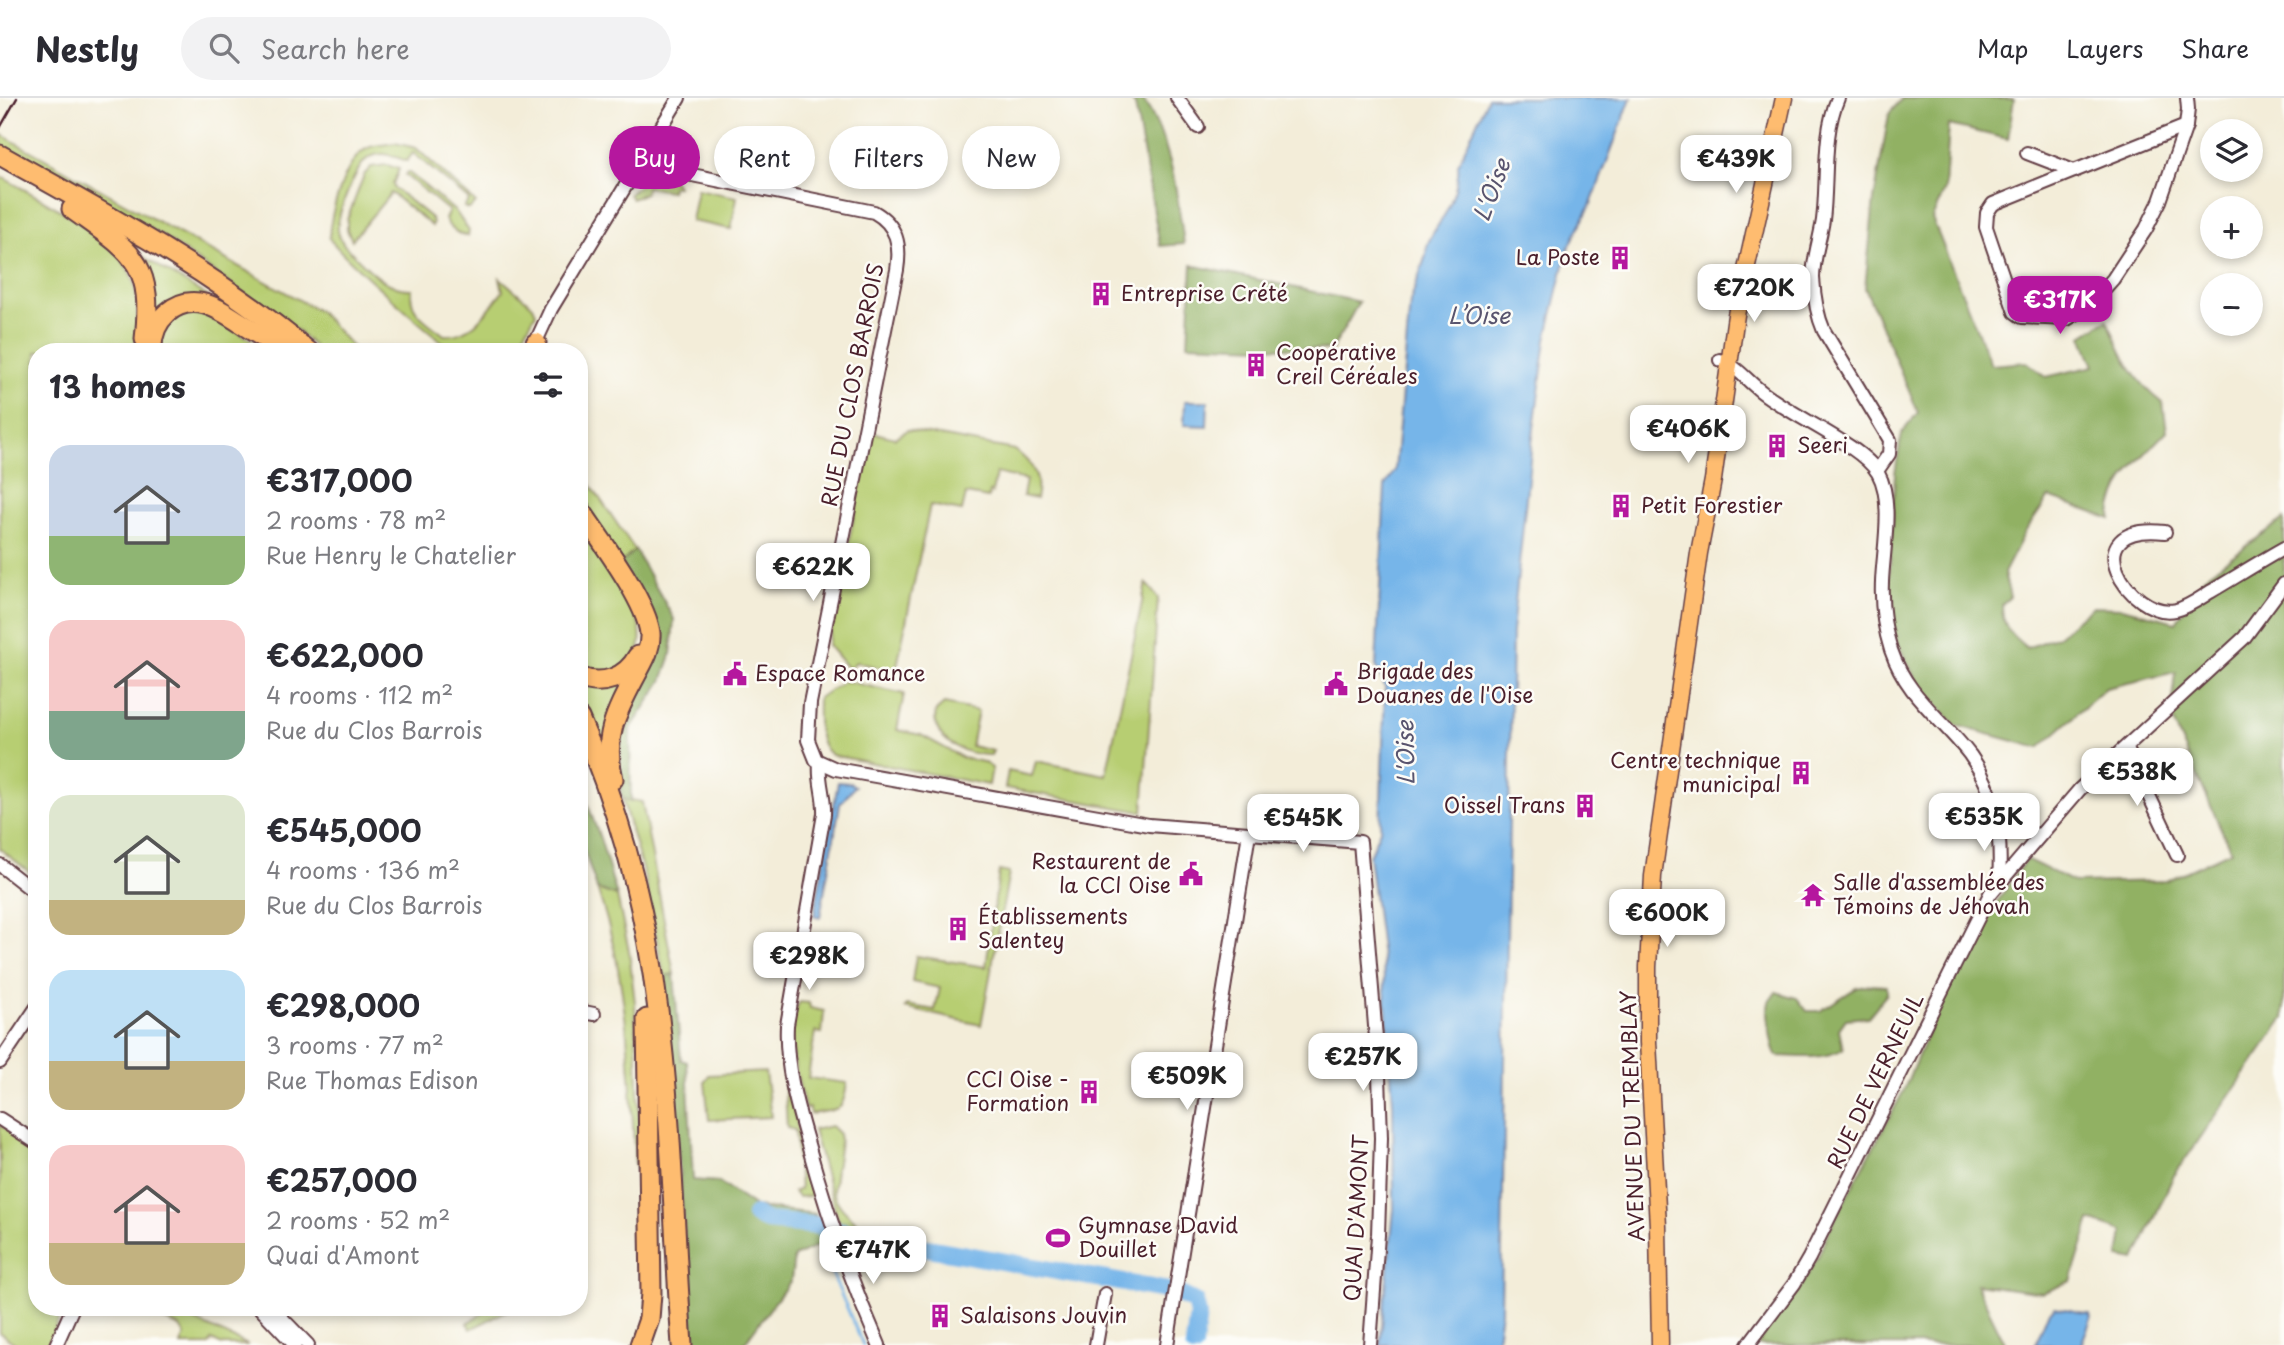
<!DOCTYPE html>
<meta charset="utf-8">
<style>
:root{--surface:#fff;--page:#f2f2f3;--text:#2b2b33;--muted:#7c7c81;--line:#e1e1e2;--accent:#b5179e}
body{margin:0;font-family:"Playpen Sans",sans-serif;background:var(--page);color:var(--text);height:100vh;display:flex;flex-direction:column;font-size:26px;white-space:nowrap}
*{box-sizing:border-box;margin:0}
p{font-size:23px;color:var(--muted)}
.icon{flex:none;width:38px;height:38px;fill:none;stroke:currentColor;stroke-width:2;stroke-linecap:round;stroke-linejoin:round}
.map{position:relative;flex:1;overflow:hidden}
.panel{position:absolute;left:28px;top:245px;width:560px;height:973px;display:flex;flex-direction:column;background:var(--surface);border-radius:28px;box-shadow:0 4px 10px #0003}
.panel>*{flex:none}
.banner{position:absolute;left:609px;top:28px;width:665px;height:63px;display:flex;gap:14px}
.tools{position:absolute;left:2200px;top:21px;display:grid;gap:14px}
.tools a{display:grid;place-items:center;width:63px;height:63px;border-radius:50%;background:var(--surface);box-shadow:0 4px 10px #0003;font-size:35px}
.price{position:absolute;translate:-50% -60px;padding:0 16px;border-radius:14px;background:#fff;color:#222;font-size:23px;line-height:46px;filter:drop-shadow(0 2px 4px #0008)}
.price::after{content:'';position:absolute;left:50%;top:42px;width:21px;height:16px;margin-left:-10px;background:inherit;clip-path:polygon(0 0,100% 0,50% 100%)}
.price.selected{background:var(--accent);color:#fff}
ul{padding:0;list-style:none}
li{display:flex;align-items:center;gap:21px;height:175px;padding:0 21px}
li span{display:grid;place-items:center;flex:none;width:196px;height:140px;border-radius:21px;color:#555}
li>.icon{margin-inline-start:auto}
span .icon{width:84px;height:84px;fill:#fffc;stroke-width:1}
li b{font-size:30px}
h2{display:flex;justify-content:space-between;align-items:center;height:84px;padding:0 21px;font-size:30px}
.pill{padding:0 24px;border-radius:32px;background:var(--surface);box-shadow:0 4px 10px #0003;font-size:24px;line-height:63px}
.pill.selected{background:var(--accent);color:#fff}
header{display:flex;align-items:center;gap:42px;box-sizing:border-box;height:98px;padding:0 35px;background:var(--surface);border-bottom:2px solid var(--line)}
header strong{font-size:33px}
nav{display:flex;gap:38px;margin-inline-start:auto;font-size:24px}
.search{width:490px;height:63px;background:var(--page);display:flex;align-items:center;gap:18px;box-sizing:border-box;padding:0 24px;border-radius:38px;color:var(--muted);font-size:26px}
.map>svg:first-child{display:block}
.green{fill:#b7ce72;stroke:#80764e;stroke-width:2}
.forest{fill:#91b164;stroke:#6e6848;stroke-width:2}
.water{fill:#76b5e9;stroke:#606a8a;stroke-width:2}
.lines{fill:none;stroke-linecap:round;stroke-linejoin:round}
.stream{stroke:#76b5e9;stroke-width:2.5}
.river{stroke:#76b5e9;stroke-width:18}
.minor-casing{stroke:#633e45;stroke-width:16}
.major-casing{stroke:#633e45;stroke-width:19}
.highway-casing{stroke:#633e45;stroke-width:23}
.minor{stroke:#fff;stroke-width:12}
.major{stroke:#febc70;stroke-width:16}
.highway{stroke:#febc70;stroke-width:19}
.rail{stroke:#4a1f2b;stroke-width:2.5}
.labels{text-anchor:middle;stroke-width:5;stroke-linejoin:round;paint-order:stroke}
.poi-label{font-size:21px;fill:#4a1f2b;stroke:#fdfcf7;text-anchor:start}
.street-label{font-size:21px;fill:#4a1f2b;stroke:#fdfcf7}
.water-label{font-size:23px;font-style:italic;fill:#59546e;stroke:#fdfcf7}
</style>
<header>
<strong>Nestly</strong>
<div class="search"><svg class="icon" aria-label="search" viewBox="0 0 24 24"><circle cx="10" cy="10" r="6"/><path d="M15 15l6 6"/></svg>Search here</div>
<nav><a>Map</a><a>Layers</a><a>Share</a></nav>
</header>
<div class="map">
<svg width="2284" height="1247" viewBox="0 0 2284 1247">
<rect width="100%" height="100%" fill="#fdfcf7"/>
<filter id="ink" filterUnits="userSpaceOnUse"><feTurbulence type="fractalNoise" baseFrequency=".0143" numOctaves="2"/><feDisplacementMap in="SourceGraphic" scale="14" xChannelSelector="R" yChannelSelector="G"/><feConvolveMatrix kernelMatrix="1 2 1 2 8 2 1 2 1" color-interpolation-filters="sRGB"/></filter>
<filter id="wash" filterUnits="userSpaceOnUse"><feTurbulence type="fractalNoise" baseFrequency=".00686" numOctaves="4" result="noise"/><feDisplacementMap in="SourceGraphic" scale="28" xChannelSelector="R" yChannelSelector="G"/><feGaussianBlur stdDeviation="1.57" result="paint"/><feColorMatrix in="noise" values="0 0 0 0 0 0 0 0 0 0 0 0 0 0 0 0 0 1.4 0 .05"/><feComposite in="paint" operator="in"/></filter>
<g filter="url(#wash)">
<rect width="100%" height="100%" fill="#f3edd9"/>
<g class="green">
<path d="M2 37 319 213 357 254H320L299 234 161 137 0 51Z"/>
<path d="M395 45 416 50 476 105 469 111 464 109 469 102 413 55 407 63C394 59 385 52 370 59 356 66 336 118 338 133 339 139 342 144 345 148 363 165 385 193 412 191 407 214 428 224 444 237 472 239 488 212 503 193L500 180 533 208 536 215 523 238 508 254C493 254 474 257 459 254 445 251 340 156 329 140 330 117 345 60 368 50 375 46 387 47 395 45Z"/>
<path d="M387 67 399 71 393 86 394 90 431 120 433 124 432 128 391 95 352 142 347 132V122L364 77 371 69Z"/>
<path d="M408 74 456 114 469 133 468 138C459 138 447 128 445 121L449 113 405 77Z"/>
<path d="M0 78C41 102 124 139 135 189 139 210 136 232 134 254H37V780L0 751Z"/>
<path d="M656 80 673 82 677 88H672L671 93 646 89 645 95 632 101 629 96 646 82Z"/>
<path d="M697 91 737 99 731 131 691 123Z"/>
<path d="M137 155 207 198 156 221Z"/>
<path d="M195 208 271 254H155L161 227Z"/>
<path d="M907 332 1015 352C1033 366 1041 378 1036 401L1023 398 1026 382 996 375 992 395 990 394 988 400 966 396 962 413 930 407 896 573 856 564 848 571 828 547 871 334 895 340Z"/>
<path d="M579 370 635 452 621 465 579 401Z"/>
<path d="M579 428C598 455 653 519 638 553 635 560 626 567 621 574L579 575Z"/>
<path d="M1146 485 1158 500 1143 714 1005 690 1008 673 1032 678 1036 663 1106 677Z"/>
<path d="M628 577 600 657 579 607V584Z"/>
<path d="M845 583 904 596 897 632 921 637 963 660 983 664 992 670 989 687 831 657C815 643 818 620 818 600Z"/>
<path d="M944 606 978 613 971 648 993 653 991 657C966 658 930 642 936 613Z"/>
<path d="M622 700 642 704 674 876 664 878 645 781Z"/>
<path d="M999 773 1009 775 981 927 905 910 907 907 935 912 940 890 912 884 916 858 986 869Z"/>
<path d="M597 791 617 798 629 853 635 905 641 1070 635 1068C630 976 629 879 597 791Z"/>
<path d="M800 904 809 905 810 910 824 913 822 935 815 934 808 980 847 985C843 1016 839 1010 811 1016L809 1010 805 1011C799 983 780 928 800 904Z"/>
<path d="M765 974 771 1019 709 1022 705 984 709 977Z"/>
<path d="M784 976 815 1095 810 1098 798 1099 794 1094 800 1091 795 1032 787 1030Z"/>
<path d="M0 1027 37 1051V1209H64L48 1247H17L0 1235Z"/>
<path d="M831 1028 839 1036 840 1043 833 1093C838 1111 850 1117 862 1130L839 1126 813 1032Z"/>
<path d="M135 1209H165L248 1247H222L212 1242 209 1247H181L185 1237 180 1229Z"/>
<path d="M492 1209H514L471 1231 467 1225Z"/>
</g>
<g class="forest">
<path d="M1129 0H1142C1172 44 1177 94 1184 146L1160 148 1135 7Z"/>
<path d="M1902 0 2014 1 2008 41 1949 27 1945 91 1932 120 1991 267 2027 264 2046 279 2094 268 2082 238 2107 222C2123 257 2131 280 2163 305L2167 333C2144 357 2111 385 2111 421L2049 399 2025 434 2004 475 2010 499 2002 506C2002 528 2009 536 2027 550L2058 538 2092 509 2122 510 2176 524 2205 478 2284 421V920L2173 1079 2135 1162 2119 1159 2123 1133 2090 1122 2071 1183 2043 1195 1976 1186 2006 1247H1756L1802 1186 1818 1159 1829 1132 1903 994 1958 862 2026 761 2075 785 2166 783 2231 753 2171 619 2176 574 2106 590 2039 650 1955 627 1917 584 1896 542 1890 518 1888 500 1895 375 1902 335 1918 314 1865 190 1874 101 1889 16Z"/>
<path d="M1192 167 1359 204 1332 252 1188 246Z"/>
<path d="M635 452 674 521 671 557 662 583 630 632 631 704 622 700C609 644 631 605 652 555L621 465Z"/>
<path d="M579 683 600 740 617 798 597 791 579 737Z"/>
<path d="M674 876 681 962 687 964 693 1082 719 1084 755 1109 815 1116 826 1144 794 1159 791 1182 743 1247H693L664 878Z"/>
<path d="M1870 887 1887 888V896L1868 919 1846 921 1839 931 1843 951C1825 962 1797 959 1777 958 1771 950 1766 914 1769 904 1770 902 1775 896 1776 894L1797 900 1807 913H1820L1856 890Z"/>
</g>
<g class="water">
<path d="M1488 0H1631L1591 106 1568 151 1546 242 1531 352 1512 534 1501 1214 1496 1247H1380L1394 1111 1393 1005 1383 867 1369 758 1380 732 1385 589 1376 568 1385 388 1395 372 1410 204 1426 157C1426 141 1438 129 1445 116 1452 103 1460 81 1458 66Z"/>
<path d="M1185 303H1208L1207 328 1184 327Z"/>
<path d="M838 684 850 685 855 688 840 706 820 819 814 818Z"/>
<path d="M2055 1209 2090 1216 2091 1221 2081 1247H2035L2048 1215Z"/>
</g>
<g class="lines">
<path class="stream" d="M815 1127 827 1164 863 1247"/>
<path class="river" d="M755 1117 767 1123 822 1128 866 1139 1175 1194 1195 1204 1198 1216 1194 1247"/>
</g>
</g>
<g filter="url(#ink)">
<g class="lines">
<g class="minor-casing">
<g id="minor">
<path d="M1177 0 1198 29"/>
<path d="M1838 0C1822 37 1828 83 1823 122 1820 142 1813 161 1813 180 1814 198 1817 217 1824 233L1890 342 1889 356 1877 373"/>
<path d="M647 53 692 77 874 114C897 127 901 147 897 172L810 605 808 642 816 662 836 671 1149 727 1360 744 1379 977 1381 1040 1378 1137 1370 1247"/>
<path d="M2027 55 2074 73 1993 106 1987 115 1986 129 2015 214 2022 219 2067 221 2089 208 2113 181 2146 131 2160 103 2186 28 2188 11 2187 0"/>
<path d="M2074 73 2186 28"/>
<path d="M533 250 551 211 679 0"/>
<path d="M1720 262C1736 268 1744 279 1757 290 1786 316 1861 346 1878 375 1894 403 1883 453 1882 484 1881 507 1884 530 1891 552 1907 599 1942 620 1970 657 1997 695 2002 738 1999 783"/>
<path d="M2165 434C2070 424 2129 522 2176 512 2188 509 2199 501 2210 494 2234 480 2259 464 2284 450"/>
<path d="M2126 649 2177 757"/>
<path d="M820 666C818 683 825 698 824 716L787 927C785 966 796 1005 807 1043 826 1113 850 1181 879 1247"/>
<path d="M1999 726 2038 737"/>
<path d="M0 767 37 796"/>
<path d="M579 913 594 916"/>
<path d="M0 964 37 909"/>
<path d="M0 1021 37 1045"/>
<path d="M259 1209 295 1247"/>
<path d="M271 1209 308 1247"/>
<path d="M56 1247 73 1209"/>
<path d="M1096 1247 1105 1196"/>
<path d="M1167 1247 1249 735"/>
<path d="M1748 1247 1794 1186 1809 1160 1990 796 2080 691 2244 540 2284 486"/>
</g>
</g>
<g class="major-casing">
<path id="major" d="M1660 1247 1658 1128 1648 944V869L1653 778 1699 455 1713 382 1736 217 1784 0"/>
</g>
<g class="highway-casing">
<g id="highway">
<path d="M0 57C107 117 215 174 309 254"/>
<path d="M72 111C131 154 154 162 145 241"/>
<path d="M152 254C151 239 156 225 167 215 195 190 225 215 250 231 262 239 275 246 287 254"/>
<path d="M533 254 536 245"/>
<path d="M579 410C599 440 646 502 650 535 651 551 644 562 637 575 617 613 602 638 613 681"/>
<path d="M579 579C602 589 626 580 638 558"/>
<path d="M579 620C620 713 646 812 658 912 672 1023 674 1136 682 1247"/>
<path d="M640 1247 649 1221 651 1195 647 921"/>
</g>
</g>
<use href="#minor" class="minor"/>
<use href="#major" class="major"/>
<use href="#highway" class="highway"/>
<path class="rail" d="M0 30 17 0"/>
</g>
</g>
<defs>
<g id="building-bare" transform="scale(1.89)"><path d="M-4-6H4V6H1V3H-1V6H-4ZM-2.5-4.3h1.7v1.8h-1.7ZM.8-4.3h1.7v1.8H.8ZM-2.5-1h1.7V.8h-1.7ZM.8-1h1.7V.8H.8Z" fill="#b5179e" stroke="#fdfcf7" stroke-width="2.5" paint-order="stroke"/></g>
<g id="civic-bare" transform="scale(1.89)"><path d="M-.6-6.5H3V-4.5H.6V-3L4-1V1h2V6H-6V1h2V-1L-.6-3ZM-1.2 2.5V6h2.4V2.5Z" fill="#b5179e" stroke="#fdfcf7" stroke-width="2.5" paint-order="stroke"/></g>
<g id="temple-bare" transform="scale(1.89)"><path d="M0-6L5-2H3V0L6.5 2.5H4V6H1.5V3h-3V6H-4V2.5H-6.5L-3 0V-2H-5Z" fill="#b5179e" stroke="#fdfcf7" stroke-width="2.5" paint-order="stroke"/></g>
<g id="stadium-bare" transform="scale(1.89)"><path d="M0-5a6.5 5 0 1 0 0 10a6.5 5 0 1 0 0-10ZM-3.5-1.8h7v3.6h-7Z" fill="#b5179e" stroke="#fdfcf7" stroke-width="2.5" paint-order="stroke"/></g>
</defs>
<g fill-rule="evenodd">
<use href="#building-bare" x="1620" y="160"/>
<use href="#building-bare" x="1101" y="196"/>
<use href="#building-bare" x="1256" y="267"/>
<use href="#building-bare" x="1777" y="348"/>
<use href="#building-bare" x="1621" y="408"/>
<use href="#civic-bare" x="735" y="576"/>
<use href="#civic-bare" x="1336" y="586"/>
<use href="#building-bare" x="1801" y="675"/>
<use href="#building-bare" x="1585" y="708"/>
<use href="#civic-bare" x="1191" y="776"/>
<use href="#temple-bare" x="1813" y="797"/>
<use href="#building-bare" x="958" y="831"/>
<use href="#building-bare" x="1089" y="994"/>
<use href="#stadium-bare" x="1058" y="1140"/>
<use href="#building-bare" x="940" y="1218"/>
</g>
<g class="labels">
<g class="poi-label">
<text x="1600" y="167" text-anchor="end">La Poste</text>
<text x="1121" y="203">Entreprise Crété</text>
<text x="1276" y="262">Coopérative<tspan x="1276" dy="24">Creil Céréales</tspan></text>
<text x="1797" y="355">Seeri</text>
<text x="1641" y="415">Petit Forestier</text>
<text x="1356" y="581">Brigade des<tspan x="1356" dy="24">Douanes de l'Oise</tspan></text>
<text x="755" y="583">Espace Romance</text>
<text x="1781" y="670" text-anchor="end">Centre technique<tspan x="1781" dy="24">municipal</tspan></text>
<text x="1565" y="715" text-anchor="end">Oissel Trans</text>
<text x="1171" y="771" text-anchor="end">Restaurent de<tspan x="1171" dy="24">la CCI Oise</tspan></text>
<text x="1833" y="792">Salle d'assemblée des<tspan x="1833" dy="24">Témoins de Jéhovah</tspan></text>
<text x="978" y="826">Établissements<tspan x="978" dy="24">Salentey</tspan></text>
<text x="1069" y="989" text-anchor="end">CCI Oise -<tspan x="1069" dy="24">Formation</tspan></text>
<text x="1078" y="1135">Gymnase David<tspan x="1078" dy="24">Douillet</tspan></text>
<text x="960" y="1225">Salaisons Jouvin</text>
</g>
<g class="street-label">
<text transform="translate(853 287) rotate(-79)" y="7">RUE DU CLOS BARROIS</text>
<text transform="translate(1876 983) rotate(-64)" y="7">RUE DE VERNEUIL</text>
<text transform="translate(1633 1018) rotate(-92)" y="7">AVENUE DU TREMBLAY</text>
<text transform="translate(1357 1120) rotate(-87)" y="7">QUAI D'AMONT</text>
</g>
<g class="water-label">
<text transform="translate(1492 92) rotate(-69)" y="8">L'Oise</text>
<text x="1479" y="226">L’Oise</text>
<text transform="translate(1406 655) rotate(-91)" y="8">L'Oise</text>
</g>
</g>
</svg>
<div class="tools">
<a><svg class="icon" aria-label="layers" viewBox="0 0 24 24"><path d="M12 4l9 5-9 5-9-5zM3 14l9 5 9-5"/></svg></a>
<a>+</a>
<a>−</a>
</div>
<b class="price" style="left:1736px;top:97px">€439K</b>
<b class="price" style="left:1754px;top:226px">€720K</b>
<b class="price selected" style="left:2060px;top:238px">€317K</b>
<b class="price" style="left:1688px;top:367px">€406K</b>
<b class="price" style="left:813px;top:505px">€622K</b>
<b class="price" style="left:2137px;top:710px">€538K</b>
<b class="price" style="left:1984px;top:755px">€535K</b>
<b class="price" style="left:1303px;top:756px">€545K</b>
<b class="price" style="left:1667px;top:851px">€600K</b>
<b class="price" style="left:809px;top:894px">€298K</b>
<b class="price" style="left:1363px;top:995px">€257K</b>
<b class="price" style="left:1187px;top:1014px">€509K</b>
<b class="price" style="left:873px;top:1188px">€747K</b>
<div class="banner">
<a class="pill selected">Buy</a>
<a class="pill">Rent</a>
<a class="pill">Filters</a>
<a class="pill">New</a>
</div>
<section class="panel">
<h2>13 homes<svg class="icon" aria-label="filters" viewBox="0 0 24 24"><path d="M4 7h16M4 17h16"/><circle cx="9" cy="7" r="2"/><circle cx="15" cy="17" r="2"/></svg></h2>
<ul>
<li><span style="background:linear-gradient(#c9d6e8 65%,#8fb573 0)"><svg class="icon" aria-label="home" viewBox="0 0 24 24"><path d="M3 11l9-7 9 7M6 9v11h12V9"/></svg></span><div><b>€317,000</b><p>2 rooms · 78 m²</p><p>Rue Henry le Chatelier</p></div></li>
<li><span style="background:linear-gradient(#f6c9c9 65%,#7fa58c 0)"><svg class="icon" aria-label="home" viewBox="0 0 24 24"><path d="M3 11l9-7 9 7M6 9v11h12V9"/></svg></span><div><b>€622,000</b><p>4 rooms · 112 m²</p><p>Rue du Clos Barrois</p></div></li>
<li><span style="background:linear-gradient(#dfe7d0 75%,#c2b280 0)"><svg class="icon" aria-label="home" viewBox="0 0 24 24"><path d="M3 11l9-7 9 7M6 9v11h12V9"/></svg></span><div><b>€545,000</b><p>4 rooms · 136 m²</p><p>Rue du Clos Barrois</p></div></li>
<li><span style="background:linear-gradient(#bfe0f5 65%,#c2b280 0)"><svg class="icon" aria-label="home" viewBox="0 0 24 24"><path d="M3 11l9-7 9 7M6 9v11h12V9"/></svg></span><div><b>€298,000</b><p>3 rooms · 77 m²</p><p>Rue Thomas Edison</p></div></li>
<li><span style="background:linear-gradient(#f6c9c9 70%,#c2b280 0)"><svg class="icon" aria-label="home" viewBox="0 0 24 24"><path d="M3 11l9-7 9 7M6 9v11h12V9"/></svg></span><div><b>€257,000</b><p>2 rooms · 52 m²</p><p>Quai d'Amont</p></div></li>
</ul>
</section>
</div>
